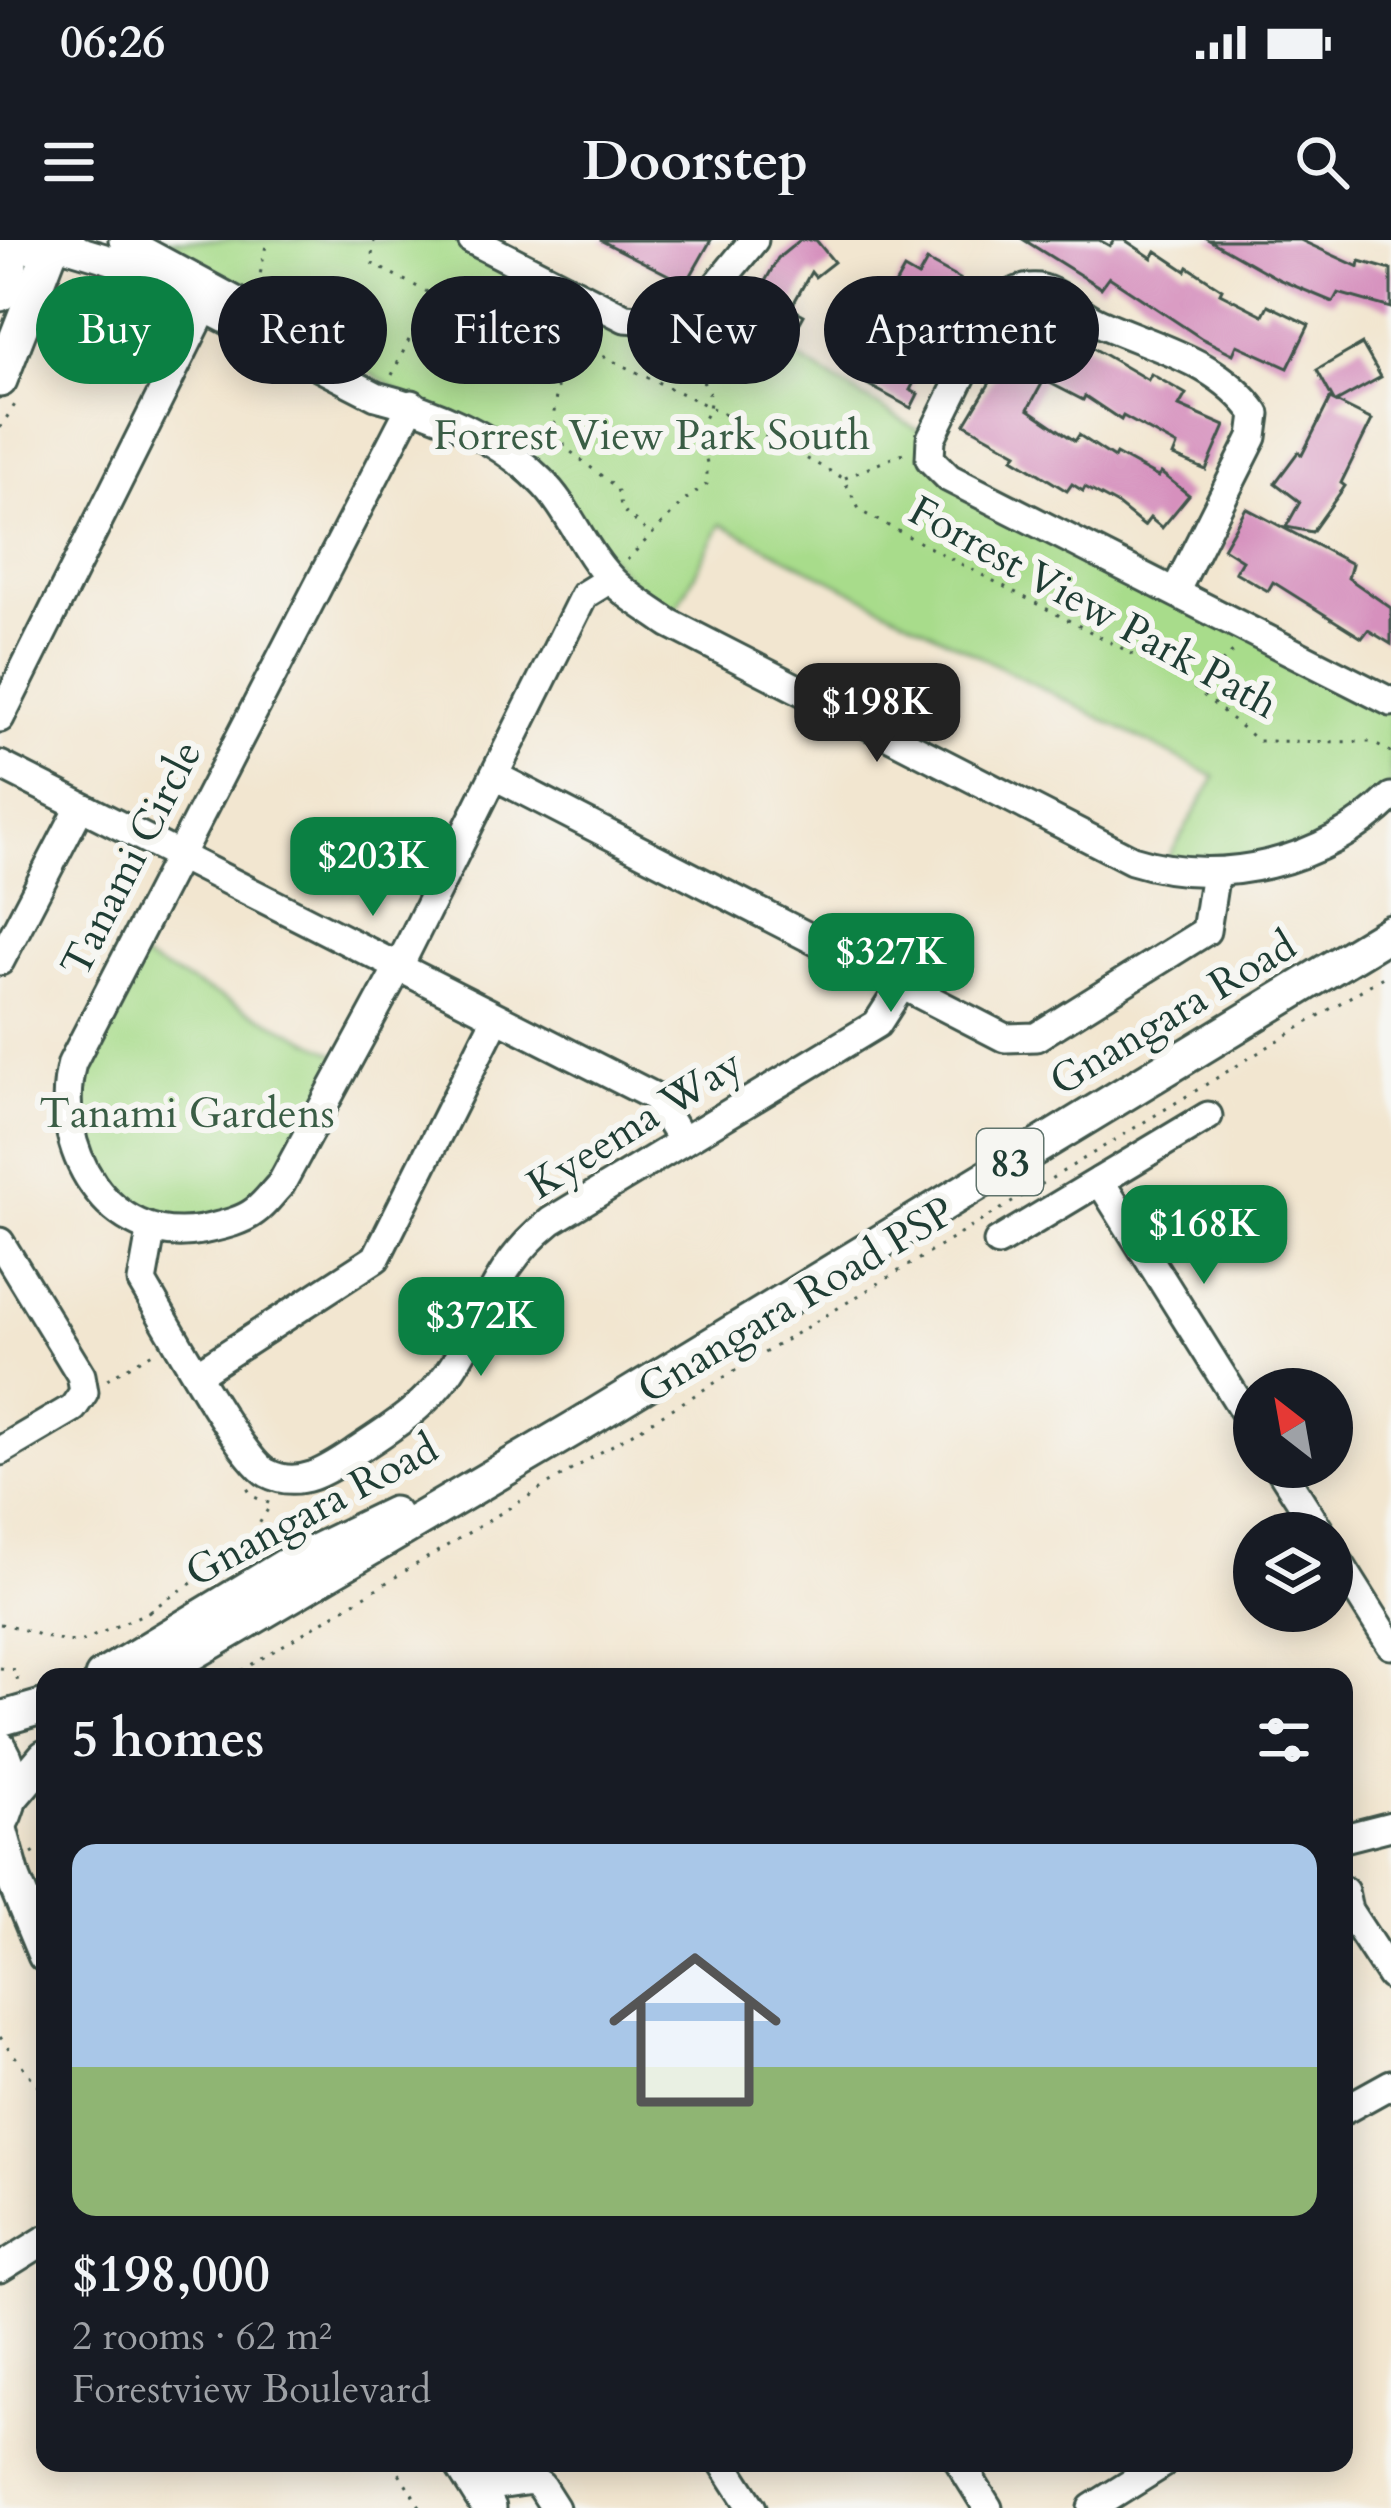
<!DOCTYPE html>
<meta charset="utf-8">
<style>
:root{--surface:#171b24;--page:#242831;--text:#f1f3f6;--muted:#9ea1a6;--accent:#0b8043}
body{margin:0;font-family:Cardo,serif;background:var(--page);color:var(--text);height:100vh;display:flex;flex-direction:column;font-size:45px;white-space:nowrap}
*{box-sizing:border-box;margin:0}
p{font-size:39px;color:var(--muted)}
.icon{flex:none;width:66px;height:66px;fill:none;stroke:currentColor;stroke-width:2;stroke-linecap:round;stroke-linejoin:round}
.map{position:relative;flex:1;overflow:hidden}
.side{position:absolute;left:36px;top:1428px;width:1317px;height:804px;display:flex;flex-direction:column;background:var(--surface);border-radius:24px;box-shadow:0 6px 30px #0003}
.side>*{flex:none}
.guide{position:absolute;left:36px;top:36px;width:1320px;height:108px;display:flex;gap:24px}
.needle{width:78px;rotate:329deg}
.tools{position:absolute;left:1233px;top:1128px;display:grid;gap:24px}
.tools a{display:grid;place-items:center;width:120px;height:120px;border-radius:50%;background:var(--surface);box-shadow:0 6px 30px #0003;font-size:60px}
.price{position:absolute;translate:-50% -102px;padding:0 27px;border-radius:24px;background:var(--accent);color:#fff;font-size:39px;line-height:78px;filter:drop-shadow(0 3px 6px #0008)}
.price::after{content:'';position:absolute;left:50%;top:72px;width:36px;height:27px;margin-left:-18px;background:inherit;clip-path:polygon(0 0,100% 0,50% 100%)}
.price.current{background:#222;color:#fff}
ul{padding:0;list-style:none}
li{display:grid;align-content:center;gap:24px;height:636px;padding:0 36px}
li span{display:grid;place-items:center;height:372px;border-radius:24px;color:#555}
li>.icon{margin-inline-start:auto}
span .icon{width:216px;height:216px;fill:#fffc;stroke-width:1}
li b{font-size:51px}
h2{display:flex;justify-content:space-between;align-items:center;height:144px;padding:0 36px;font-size:51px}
.tag{padding:0 42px;border-radius:54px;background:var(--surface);box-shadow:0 6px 30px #0003;font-size:42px;line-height:108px}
.tag.current{background:var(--accent);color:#fff}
.status{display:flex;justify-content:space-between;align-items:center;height:84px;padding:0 60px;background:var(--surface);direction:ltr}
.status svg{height:33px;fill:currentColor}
header{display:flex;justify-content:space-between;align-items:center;height:156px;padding:0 36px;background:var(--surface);font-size:54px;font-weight:700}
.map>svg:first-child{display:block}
.green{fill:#a8dc8b;stroke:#648c60;stroke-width:3}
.building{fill:#d690bd}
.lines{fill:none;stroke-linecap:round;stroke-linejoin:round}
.minor-casing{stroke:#3f564b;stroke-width:33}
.major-casing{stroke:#3f564b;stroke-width:39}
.path{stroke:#3f564b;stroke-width:3;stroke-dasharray:3 9;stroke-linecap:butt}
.minor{stroke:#fff;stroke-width:27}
.major{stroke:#fff;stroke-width:33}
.labels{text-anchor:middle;stroke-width:12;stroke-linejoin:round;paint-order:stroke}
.shield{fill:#f6f6f2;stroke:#60746d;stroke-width:3}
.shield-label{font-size:39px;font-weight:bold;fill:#1f3d34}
.park-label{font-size:42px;fill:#3a5d45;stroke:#f6f6f2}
.street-label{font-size:42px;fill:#1f3d34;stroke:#f6f6f2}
</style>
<div class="status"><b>06:26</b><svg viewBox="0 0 49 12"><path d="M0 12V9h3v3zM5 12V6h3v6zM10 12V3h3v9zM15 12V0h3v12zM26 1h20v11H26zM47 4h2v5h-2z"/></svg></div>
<header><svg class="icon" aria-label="menu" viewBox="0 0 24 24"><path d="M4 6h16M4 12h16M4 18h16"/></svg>Doorstep<svg class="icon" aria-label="search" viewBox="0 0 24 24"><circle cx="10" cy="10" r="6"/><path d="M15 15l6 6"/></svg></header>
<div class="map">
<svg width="1391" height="2268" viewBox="0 0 1391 2268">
<rect width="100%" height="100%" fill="#f6f6f2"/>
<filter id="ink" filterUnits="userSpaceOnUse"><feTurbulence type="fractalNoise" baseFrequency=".00833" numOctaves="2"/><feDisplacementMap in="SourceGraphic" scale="24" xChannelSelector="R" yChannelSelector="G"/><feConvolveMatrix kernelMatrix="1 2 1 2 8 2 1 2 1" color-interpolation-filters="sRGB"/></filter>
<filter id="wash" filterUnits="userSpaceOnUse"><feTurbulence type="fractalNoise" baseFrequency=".004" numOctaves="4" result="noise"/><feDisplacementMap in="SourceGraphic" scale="48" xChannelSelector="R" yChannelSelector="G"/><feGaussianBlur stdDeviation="2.7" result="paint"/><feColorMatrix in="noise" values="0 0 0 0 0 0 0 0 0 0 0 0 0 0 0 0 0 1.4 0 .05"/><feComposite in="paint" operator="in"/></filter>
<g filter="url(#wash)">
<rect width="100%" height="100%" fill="#f2e6d0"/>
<g class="green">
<path d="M123 0H472L625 78 704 61 931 198 930 219 1391 462V557L1320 606 1162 629 1215 537 721 284 669 383 563 267 385 142Z"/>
<path d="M130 712 348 820 254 972 151 992 91 943 72 822Z"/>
</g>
<g id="blocks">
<g class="building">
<path d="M600 0H711L686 44Z"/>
<path d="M800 0H816L834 22 815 37 811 32 791 68 804 75 786 108 742 83 778 18Z"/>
<path d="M1024 0H1099L1110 6 1114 0H1125L1152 18 1156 11 1186 31 1188 27 1222 49 1220 53 1263 75 1268 65 1309 85 1288 128 1237 105 1233 114 1201 98 1109 37 1101 48Z"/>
<path d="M1209 0H1300L1359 27 1360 21 1391 30V68L1338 53 1333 62 1280 40Z"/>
<path d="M927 21 960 39 932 88 941 94 933 107 943 113 933 129 924 123 910 150 918 154 911 168 863 142 879 112 884 115 913 66 890 54 904 29 918 37Z"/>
<path d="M1027 81 1051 95 1054 90 1074 102 1076 98 1148 140 1151 134 1186 154 1179 166 1225 186 1206 230 1173 216 1177 206 1123 176 1121 180 1085 156 1083 160 1044 140 1028 169 1075 201 1079 195 1114 218 1116 214 1158 237 1161 233 1189 255 1162 288 1150 278 1144 286 1118 265 1085 247 1083 251 1072 244 1067 251 1013 218 1017 213 965 184Z"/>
<path d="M1362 104 1381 137 1336 162 1372 180 1341 243 1345 246 1312 292 1286 287 1300 262 1275 243 1298 212 1302 215 1330 159 1334 161 1317 130Z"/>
<path d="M1246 268 1352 324 1348 338 1391 368V404L1368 390 1362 398 1273 342 1268 351 1235 332 1242 320 1223 308Z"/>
</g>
</g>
</g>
<g filter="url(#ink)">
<use href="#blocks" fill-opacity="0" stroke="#3f564b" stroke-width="3"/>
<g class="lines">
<g class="minor-casing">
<g id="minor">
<path d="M123 0 338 116"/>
<path d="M472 0 625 78 666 81 704 61 754 0"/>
<path d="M61 5 111 20 376 156C433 170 498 198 540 240 570 269 582 309 610 338 626 356 650 369 669 383L1132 620C1221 648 1324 623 1391 557"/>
<path d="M412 164 72 823C50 906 107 1008 202 990 219 986 241 982 255 971 265 964 273 952 281 944L398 728 584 355 610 339"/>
<path d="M1175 352 1253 197 1256 174C1217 119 1154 108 1096 81 1079 73 1058 51 1039 48 1022 46 1009 55 997 65L931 198 930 219 949 238 1391 462"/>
<path d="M0 478 213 51"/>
<path d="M0 525 655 857 682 901"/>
<path d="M495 536 1005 798 1036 797 1206 691 1215 632"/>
<path d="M0 721 79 569"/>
<path d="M1100 941 1254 1187"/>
<path d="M151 992 142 1042C162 1075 241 1220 267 1233 301 1251 332 1227 359 1209 395 1185 423 1168 449 1132 489 1074 490 1030 551 981L877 784 902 745"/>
<path d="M0 1002 81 1135 84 1152 73 1168 0 1211"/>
<path d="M998 1002 1208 876"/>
<path d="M197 1134 376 1018 496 778"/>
<path d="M1279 1227 1321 1293"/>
<path d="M1332 1311 1391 1405"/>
<path d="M1344 1598 1391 1586"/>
<path d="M1344 1651 1348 1670 1391 1736"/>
<path d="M1344 1870 1391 1844"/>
<path d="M0 2028 45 2000"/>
<path d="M723 2223 752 2268"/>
<path d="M960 2223 988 2268"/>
<path d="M477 2248 532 2240 541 2246 555 2268"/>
<path d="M1092 2268 1164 2223"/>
</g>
</g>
<g class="major-casing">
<g id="major">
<path d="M15 0 39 10 67 0"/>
<path d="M0 54 10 25 9 0"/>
<path d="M0 140 51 9"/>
<path d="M102 1437 285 1326 393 1274"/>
<path d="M152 1437 573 1189 1391 692"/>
<path d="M0 1479 45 1466"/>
<path d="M0 1508C15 1533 14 1559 0 1584"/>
<path d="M11 1557 45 1517"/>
<path d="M0 1589 14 1640 45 1715"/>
<path d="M461 2223 489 2268"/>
</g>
</g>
<g class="path">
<path d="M374 0 371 23 560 120 577 104 712 168 843 238 860 271 1190 444 1258 501 1370 502 1391 512"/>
<path d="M258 45 267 0"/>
<path d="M577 104 585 86"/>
<path d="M560 122 553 181 566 208 617 248 622 270 649 293"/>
<path d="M392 135 429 58"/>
<path d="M0 188 16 163"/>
<path d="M845 238 908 211"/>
<path d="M627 320 684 261 707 244V223L698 188C722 153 704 155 696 122 693 113 695 100 695 91"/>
<path d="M1203 453 1214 430 1236 409"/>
<path d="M107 1139 156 1111"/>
<path d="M149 1371 244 1309 271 1264 252 1256 247 1248"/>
<path d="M0 1384C30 1388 51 1405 83 1401L150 1371"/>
<path d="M0 1428 16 1430 18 1445"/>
<path d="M231 1437 1391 732"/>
<path d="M32 1614 45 1606"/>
<path d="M0 1797 45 1855"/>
<path d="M393 2223 421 2268"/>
</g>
<use href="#minor" class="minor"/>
<use href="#major" class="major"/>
</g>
</g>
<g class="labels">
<rect class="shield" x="977" y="889" width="66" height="66" rx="9"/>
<g class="shield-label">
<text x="1010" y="936">83</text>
</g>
<g class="park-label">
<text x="652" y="209">Forrest View Park South</text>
<text x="187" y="887">Tanami Gardens</text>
</g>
<g class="street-label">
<text transform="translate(1094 366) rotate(29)" y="15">Forrest View Park Path</text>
<text transform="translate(130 618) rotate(-63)" y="15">Tanami Circle</text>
<text transform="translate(1172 772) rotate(-31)" y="15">Gnangara Road</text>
<text transform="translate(634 883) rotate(-32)" y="15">Kyeema Way</text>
<text transform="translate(795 1059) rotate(-31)" y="15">Gnangara Road PSP</text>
<text transform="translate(311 1269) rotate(-28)" y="15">Gnangara Road</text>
</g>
</g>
</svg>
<div class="tools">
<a><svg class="needle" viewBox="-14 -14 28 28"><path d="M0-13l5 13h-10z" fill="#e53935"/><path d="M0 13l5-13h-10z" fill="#9ea1a6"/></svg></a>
<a><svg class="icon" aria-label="layers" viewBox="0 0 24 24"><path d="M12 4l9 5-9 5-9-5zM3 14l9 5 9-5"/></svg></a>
</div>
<b class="price current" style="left:877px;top:525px">$198K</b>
<b class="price" style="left:373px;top:679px">$203K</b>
<b class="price" style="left:891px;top:775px">$327K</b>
<b class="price" style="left:1204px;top:1047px">$168K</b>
<b class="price" style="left:481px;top:1139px">$372K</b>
<div class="guide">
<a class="tag current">Buy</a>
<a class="tag">Rent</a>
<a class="tag">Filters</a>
<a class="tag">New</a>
<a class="tag">Apartment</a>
</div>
<section class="side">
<h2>5 homes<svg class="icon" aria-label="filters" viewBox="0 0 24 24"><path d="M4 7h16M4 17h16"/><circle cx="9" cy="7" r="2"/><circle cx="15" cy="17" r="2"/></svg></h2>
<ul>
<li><span style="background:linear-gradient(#a9c7e8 60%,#8fb573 0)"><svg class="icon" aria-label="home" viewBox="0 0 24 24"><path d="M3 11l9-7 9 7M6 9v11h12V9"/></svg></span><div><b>$198,000</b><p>2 rooms · 62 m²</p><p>Forestview Boulevard</p></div></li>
</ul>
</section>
</div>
